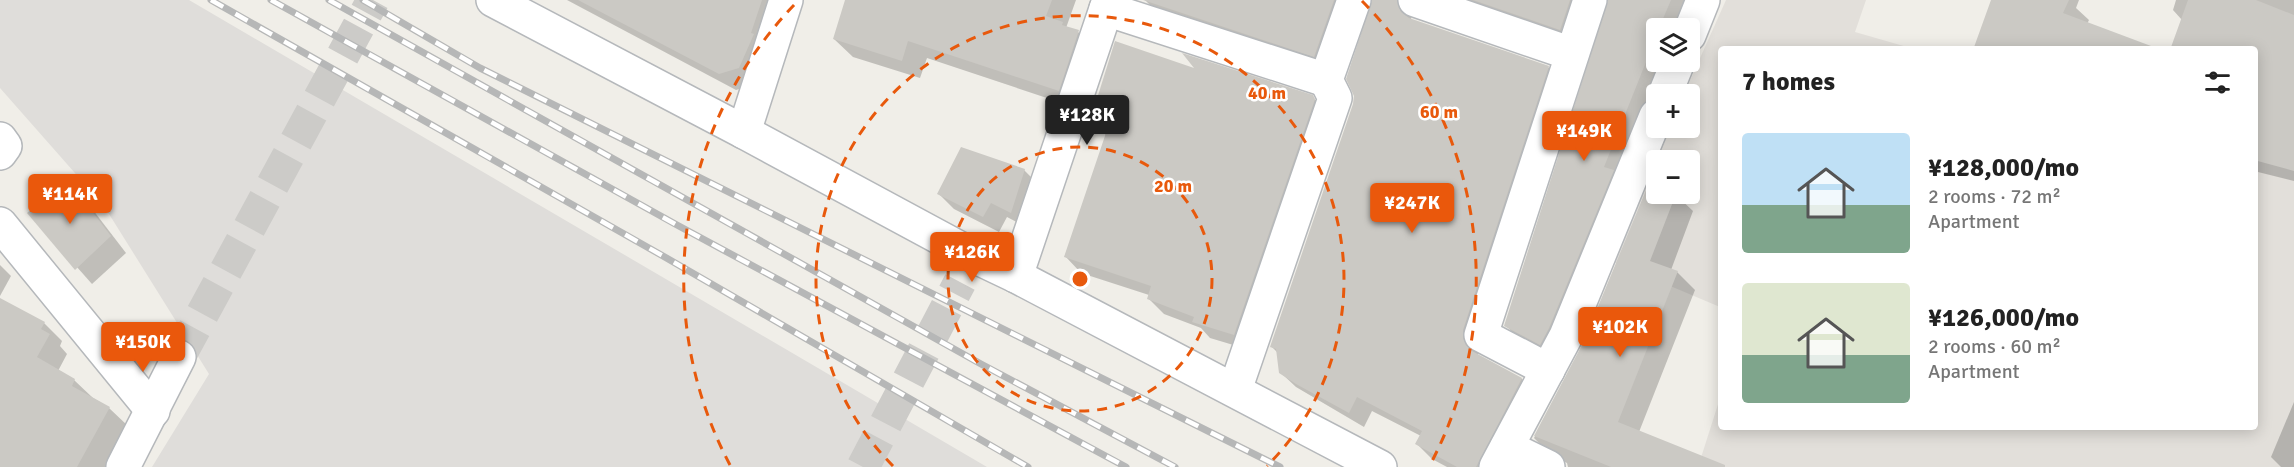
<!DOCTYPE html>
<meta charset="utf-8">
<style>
:root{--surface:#fff;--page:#f6f6f6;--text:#222;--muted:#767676;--accent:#ea580c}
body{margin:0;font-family:Signika,sans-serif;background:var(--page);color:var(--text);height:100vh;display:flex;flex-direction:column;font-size:22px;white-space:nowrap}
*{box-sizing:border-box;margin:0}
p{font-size:20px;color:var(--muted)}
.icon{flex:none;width:33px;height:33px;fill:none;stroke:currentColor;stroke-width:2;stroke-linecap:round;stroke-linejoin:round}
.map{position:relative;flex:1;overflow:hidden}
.sheet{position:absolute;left:1718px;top:46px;width:540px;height:384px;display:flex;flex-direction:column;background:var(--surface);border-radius:6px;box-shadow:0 3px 15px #0003}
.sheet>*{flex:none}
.buttons{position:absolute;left:1646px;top:18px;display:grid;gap:12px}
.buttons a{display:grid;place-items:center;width:54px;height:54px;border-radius:6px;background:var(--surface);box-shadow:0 3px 15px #0003;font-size:30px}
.price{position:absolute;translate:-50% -51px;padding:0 14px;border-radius:6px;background:var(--accent);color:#fff;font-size:20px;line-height:39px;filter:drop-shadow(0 2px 3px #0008)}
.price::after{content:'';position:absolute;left:50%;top:36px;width:18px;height:14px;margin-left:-9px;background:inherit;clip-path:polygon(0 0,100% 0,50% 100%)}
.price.current{background:#222;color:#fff}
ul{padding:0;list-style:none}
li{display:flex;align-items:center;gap:18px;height:150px;padding:0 24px}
li span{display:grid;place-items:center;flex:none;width:168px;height:120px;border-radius:6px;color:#555}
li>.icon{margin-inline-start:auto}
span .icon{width:72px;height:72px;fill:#fffc;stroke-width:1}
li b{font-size:26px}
h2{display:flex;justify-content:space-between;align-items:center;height:72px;padding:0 24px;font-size:26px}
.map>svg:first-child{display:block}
.industrial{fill:#dfddda}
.education{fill:#e2dfda;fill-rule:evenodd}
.shadow{fill:#0003}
.building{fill:#cbc9c4}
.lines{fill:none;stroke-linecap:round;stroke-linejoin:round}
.minor-tunnel{stroke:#cccbc8;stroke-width:33;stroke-dasharray:33 16;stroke-linecap:butt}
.minor-casing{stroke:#b5b8bb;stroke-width:36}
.minor{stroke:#fff;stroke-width:33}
.rail-casing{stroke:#b6b7b7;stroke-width:7}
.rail{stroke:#fff;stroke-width:4.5;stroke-dasharray:14;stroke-linecap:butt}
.ring{fill:none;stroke:#e8590c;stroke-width:3;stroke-dasharray:10 8}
.centre{fill:#e8590c;stroke:#fff;stroke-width:3}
.ring-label{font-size:18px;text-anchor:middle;font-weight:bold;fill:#e8590c;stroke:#fff;stroke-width:5;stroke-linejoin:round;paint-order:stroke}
</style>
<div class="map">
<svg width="2294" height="467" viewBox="0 0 2294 467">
<rect width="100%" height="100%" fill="#f0eee8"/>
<path class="industrial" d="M0 0H189L987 467H152L209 374 104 206 0 88Z"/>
<g class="education">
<path d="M1726 0H1866L1855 32 1914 49 1720 50V307L1611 261 1669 128H1689V94H1684ZM1656 160H1689V194H1656Z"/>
<path d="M2255 149 2294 161V467H1698L1720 398V428H2254Z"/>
</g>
<g class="shadow">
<path d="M567 0H787L755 84 736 90Z"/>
<path d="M847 0H1076L1066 28 1078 32 1096 50 1077 108 927 58 920 78 853 57 834 39Z"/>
<path d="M1145 0H1358L1329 71 1161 16Z"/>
<path d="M1374 0H1419L1412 9 1411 20 1548 67 1563 82 1478 345V356L1522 379 1536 394 1498 467H1447L1432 459 1417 444 1421 436 1372 411 1364 427 1296 387 1280 372 1278 353 1271 346 1354 104Z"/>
<path d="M1447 0H1594L1575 44Z"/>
<path d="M1610 0H1700L1688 28H1656V62H1667L1555 359 1521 340 1505 325Z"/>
<path d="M1992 0H2079L2076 8 2089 20 2087 24Z"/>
<path d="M2176 0H2294V181L2254 171V50L2182 20 2173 10Z"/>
<path d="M1198 71 1312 97 1329 113 1250 350 1210 338 1201 328 1164 314 1148 298 1149 295 1081 273 1065 256 1107 136 1092 121Z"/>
<path d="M1024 170 1039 185 1026 227 1007 217 999 232 954 209 939 194Z"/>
<path d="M68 182 83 197 126 253 92 284 29 213Z"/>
<path d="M1656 187V194H1675L1693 211 1671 270 1677 272 1695 290 1639 432 1700 467H1568L1567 463 1552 456 1534 438 1585 344Z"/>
<path d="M0 265 11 276 0 296Z"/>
<path d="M0 299 44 323 62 341 60 346 67 354 58 371 74 380 93 398 109 408 128 426 105 467H0Z"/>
<path d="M2294 402V467H2281L2271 457Z"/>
</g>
<g class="building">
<path d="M578 0H762L751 33 754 34 739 68 719 74Z"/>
<path d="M845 0H1052L1046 16 1063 22 1062 25 1079 30 1059 91 908 41 902 61 833 39Z"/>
<path d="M1143 0H1334L1314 57Z"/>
<path d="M1372 0H1397L1401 12 1409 18 1549 66 1463 330V338L1466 345 1472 351 1522 378 1476 467H1457L1415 444 1422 431 1357 397 1349 413 1296 384 1279 373 1276 349 1270 347 1353 104 1354 96 1346 79Z"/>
<path d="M1473 0H1570L1560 30Z"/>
<path d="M1608 0H1671L1659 28H1656V37L1604 167 1614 170 1549 328 1540 345 1504 326Z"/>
<path d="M1991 0H2069L2063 13 2151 46V50H1973Z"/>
<path d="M2188 0H2256L2294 15V171L2254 160V50H2170Z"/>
<path d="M1115 41 1194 68 1182 53 1313 95 1315 99 1234 335 1192 322 1194 317 1147 299 1151 286 1064 257 1108 127 1090 121Z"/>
<path d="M961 147 1025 169 1011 213 991 203 983 217 937 194Z"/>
<path d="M68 180 111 236 75 270 27 213Z"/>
<path d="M1649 183 1656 185V194H1676L1650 261 1678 271 1618 422 1725 465V467H1611L1534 436 1583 343Z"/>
<path d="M0 298 45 322 41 329 50 334 37 357 75 379 72 386 110 407 77 467H0Z"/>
</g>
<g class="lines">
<g class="minor-tunnel">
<path d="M179 357 373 0"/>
<path d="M863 467 960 282"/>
</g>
<g class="minor-casing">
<g id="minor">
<path d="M493 0 744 132"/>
<path d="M786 0 744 132 974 256 1016 276 1380 467"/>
<path d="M1415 0 1572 54"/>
<path d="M1106 9 1326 80"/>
<path d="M1689 35 1703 0"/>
<path d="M1665 94 1678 62"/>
<path d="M0 139 5 146 0 153"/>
<path d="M0 224 153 411"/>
<path d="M1016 276 1109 0"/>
<path d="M1548 370 1481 335 1590 0"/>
<path d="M1235 390 1335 98 1326 80 1354 0"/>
<path d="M1507 447 1548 467"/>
<path d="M123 467 179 357"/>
<path d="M1496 467 1566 336 1656 116"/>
</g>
</g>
<use href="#minor" class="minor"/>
<g class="rail-casing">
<g id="rail">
<path d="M211 0 663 256 1028 467"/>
<path d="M271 0 677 225 1126 467"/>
<path d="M329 0 981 364 1175 467"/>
<path d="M363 0 480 68 1280 467"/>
</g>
</g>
<use href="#rail" class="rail"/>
</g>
<g class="ring">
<circle cx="1080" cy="279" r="132"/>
<path d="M893 466A264 264 0 1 1 1267 466"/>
<path d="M730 465A396 396 0 0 1 798 1M1362 1A396 396 0 0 1 1430 465"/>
</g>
<circle cx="1080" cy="279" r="9" class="centre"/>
<g class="ring-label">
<text x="1267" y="99">40 m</text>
<text x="1439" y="118">60 m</text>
<text x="1173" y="192">20 m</text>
</g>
</svg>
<div class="buttons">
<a><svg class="icon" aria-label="layers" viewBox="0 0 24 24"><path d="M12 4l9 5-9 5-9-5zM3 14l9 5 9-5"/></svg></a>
<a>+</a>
<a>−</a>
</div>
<b class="price current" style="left:1087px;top:146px">¥128K</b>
<b class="price" style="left:1584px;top:162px">¥149K</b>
<b class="price" style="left:70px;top:225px">¥114K</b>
<b class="price" style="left:1412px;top:234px">¥247K</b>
<b class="price" style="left:972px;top:283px">¥126K</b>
<b class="price" style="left:1620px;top:358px">¥102K</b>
<b class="price" style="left:143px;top:373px">¥150K</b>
<section class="sheet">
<h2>7 homes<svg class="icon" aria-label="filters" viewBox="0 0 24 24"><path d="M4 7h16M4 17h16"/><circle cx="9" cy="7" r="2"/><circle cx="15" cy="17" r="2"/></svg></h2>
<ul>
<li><span style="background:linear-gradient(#bfe0f5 60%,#7fa58c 0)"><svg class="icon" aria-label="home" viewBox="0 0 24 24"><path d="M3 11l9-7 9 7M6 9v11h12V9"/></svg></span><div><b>¥128,000/mo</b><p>2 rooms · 72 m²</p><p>Apartment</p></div></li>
<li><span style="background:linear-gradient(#dfe7d0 60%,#7fa58c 0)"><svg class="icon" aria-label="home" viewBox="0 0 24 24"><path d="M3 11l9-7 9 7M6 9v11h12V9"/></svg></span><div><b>¥126,000/mo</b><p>2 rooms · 60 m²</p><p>Apartment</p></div></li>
</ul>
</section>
</div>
